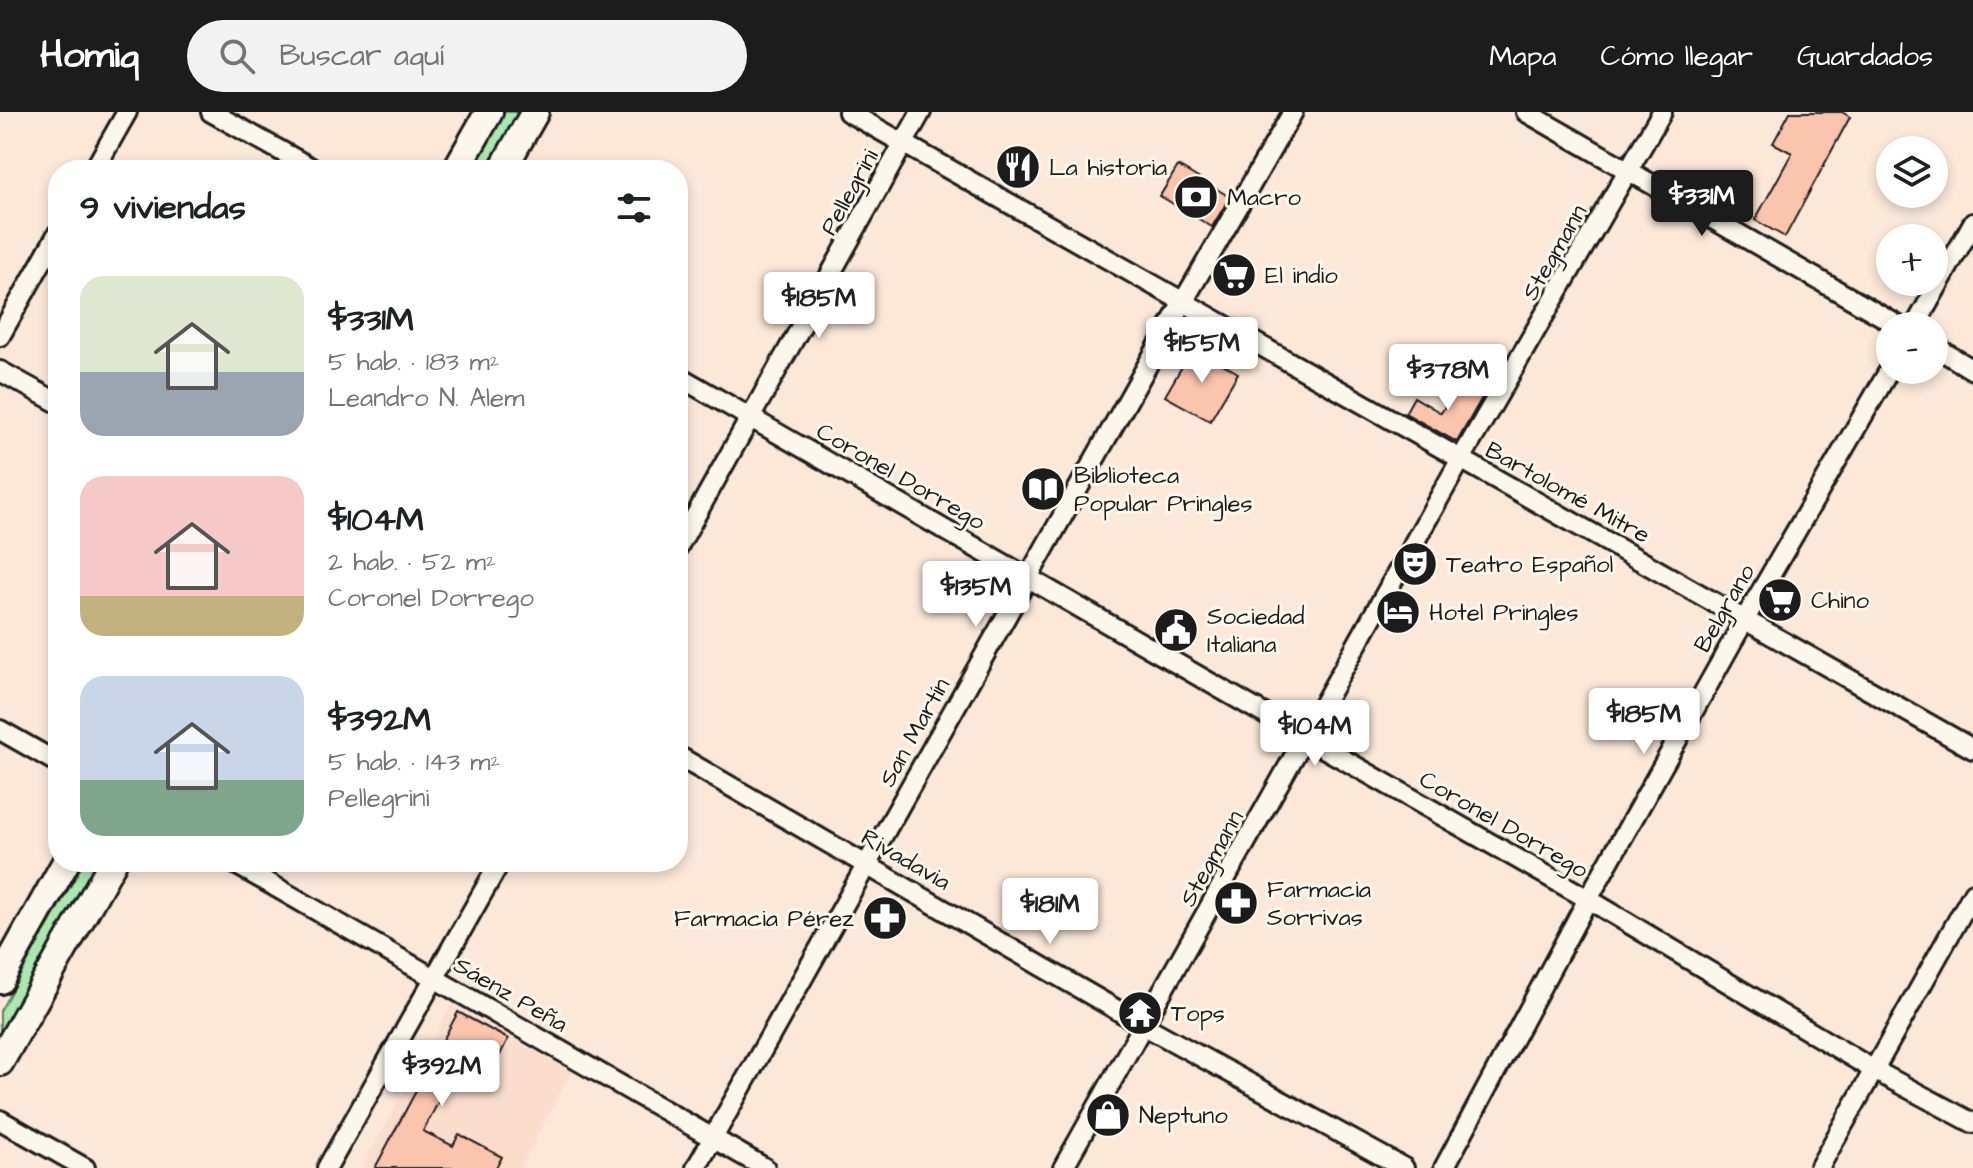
<!DOCTYPE html>
<html lang="es">
<meta charset="utf-8">
<style>
:root{--surface:#fff;--page:#f2f2f2;--text:#202124;--muted:#757577;--accent:#1c1c1c}
body{margin:0;font-family:"Architects Daughter",sans-serif;background:var(--page);color:var(--text);height:100vh;display:flex;flex-direction:column;font-size:30px;white-space:nowrap}
*{box-sizing:border-box;margin:0}
p{font-size:26px;color:var(--muted)}
.icon{flex:none;width:44px;height:44px;fill:none;stroke:currentColor;stroke-width:2;stroke-linecap:round;stroke-linejoin:round}
.map{position:relative;flex:1;overflow:hidden}
.details{position:absolute;left:48px;top:48px;width:640px;height:712px;display:flex;flex-direction:column;background:var(--surface);border-radius:32px;box-shadow:0 4px 12px #0003}
.details>*{flex:none}
.fabs{position:absolute;left:1876px;top:24px;display:grid;gap:16px}
.fabs a{display:grid;place-items:center;width:72px;height:72px;border-radius:50%;background:var(--surface);box-shadow:0 4px 12px #0003;font-size:40px}
.price{position:absolute;translate:-50% -68px;padding:0 18px;border-radius:8px;background:#fff;color:#222;font-size:26px;line-height:52px;filter:drop-shadow(0 2px 4px #0008)}
.price::after{content:'';position:absolute;left:50%;top:48px;width:24px;height:18px;margin-left:-12px;background:inherit;clip-path:polygon(0 0,100% 0,50% 100%)}
.price.active{background:var(--accent);color:#fff}
ul{padding:0;list-style:none}
li{display:flex;align-items:center;gap:24px;height:200px;padding:0 32px}
li span{display:grid;place-items:center;flex:none;width:224px;height:160px;border-radius:24px;color:#555}
li>.icon{margin-inline-start:auto}
span .icon{width:96px;height:96px;fill:#fffc;stroke-width:1}
li b{font-size:34px}
h2{display:flex;justify-content:space-between;align-items:center;height:96px;padding:0 32px;font-size:34px}
header{display:flex;align-items:center;gap:48px;box-sizing:border-box;height:112px;padding:0 40px;background:var(--accent);color:#fff}
header strong{font-size:38px}
nav{display:flex;gap:44px;margin-inline-start:auto;font-size:28px}
.search{width:560px;height:72px;background:var(--page);display:flex;align-items:center;gap:20px;box-sizing:border-box;padding:0 28px;border-radius:44px;color:var(--muted);font-size:30px}
.map>svg:first-child{display:block}
.built{fill:#fbddcc}
.green{fill:#a9e8b0;stroke:#628266;stroke-width:2}
.building{fill:#fbc4ad;stroke:#1c1c1c;stroke-width:2}
.lines{fill:none;stroke-linecap:round;stroke-linejoin:round}
.street-casing{stroke:#1c1c1c;stroke-width:24}
.secondary-casing{stroke:#1c1c1c;stroke-width:32}
.street{stroke:#fbf7ec;stroke-width:18}
.secondary{stroke:#fbf7ec;stroke-width:26}
.labels{text-anchor:middle;stroke-width:6;stroke-linejoin:round;paint-order:stroke}
.poi-label{font-size:24px;fill:#1c1c1c;stroke:#fbf7ec;text-anchor:start}
.street-label{font-size:24px;fill:#1c1c1c;stroke:#fbf7ec}
</style>
<header>
<strong>Homiq</strong>
<div class="search"><svg class="icon" aria-label="search" viewBox="0 0 24 24"><circle cx="10" cy="10" r="6"/><path d="M15 15l6 6"/></svg>Buscar aquí</div>
<nav><a>Mapa</a><a>Cómo llegar</a><a>Guardados</a></nav>
</header>
<div class="map">
<svg width="1973" height="1056" viewBox="0 0 1973 1056">
<rect width="100%" height="100%" fill="#fbe8d9"/>
<filter id="ink" filterUnits="userSpaceOnUse"><feTurbulence type="fractalNoise" baseFrequency=".0125" numOctaves="2"/><feDisplacementMap in="SourceGraphic" scale="16" xChannelSelector="R" yChannelSelector="G"/><feConvolveMatrix kernelMatrix="1 2 1 2 8 2 1 2 1" color-interpolation-filters="sRGB"/></filter>
<g filter="url(#ink)">
<path class="built" d="M451 893 572 959 520 1056H362Z"/>
<g class="green">
<path d="M505 0H523L491 58H472Z"/>
<path d="M84 750H103L0 933V899Z"/>
</g>
<g class="building">
<path d="M1790 0H1842L1850 5 1785 125 1755 108 1792 41 1773 31Z"/>
<path d="M1178 54 1230 85 1212 115 1160 84Z"/>
<path d="M1202 240 1238 261 1210 309 1165 284 1188 244Z"/>
<path d="M1460 270 1483 284 1457 330 1405 301 1414 285 1441 301Z"/>
<path d="M458 900 508 927 498 947 469 932 423 1019 453 1034 459 1022 502 1045 496 1056H375Z"/>
</g>
<g class="lines">
<g class="street-casing">
<g id="street">
<path d="M211 0 315 58"/>
<path d="M848 0 1973 637"/>
<path d="M1526 0 1899 214"/>
<path d="M94 58 127 0"/>
<path d="M1915 214 1973 111"/>
<path d="M0 224 58 121"/>
<path d="M1934 234 1973 258"/>
<path d="M0 259 58 291"/>
<path d="M678 264 1306 626 1588 787 1874 958 1973 1011"/>
<path d="M678 435 921 0"/>
<path d="M0 618 58 651"/>
<path d="M678 644 1143 913 1404 1056"/>
<path d="M232 750 765 1056"/>
<path d="M0 1008 85 1056"/>
<path d="M327 1056 500 750"/>
<path d="M696 1056 1183 190 1293 0"/>
<path d="M1063 1056 1461 347 1662 0"/>
<path d="M1444 1056 1588 787 1745 507 1890 257"/>
<path d="M1819 1056 1973 781"/>
</g>
</g>
<g class="secondary-casing">
<g id="secondary">
<path d="M456 58 489 0"/>
<path d="M502 58 535 0"/>
<path d="M0 868 66 750"/>
<path d="M0 950 113 750"/>
</g>
</g>
<use href="#street" class="street"/>
<use href="#secondary" class="secondary"/>
</g>
</g>
<defs>
<g id="restaurant-disc" transform="scale(2.3)"><circle r="9.5" fill="#1c1c1c" stroke="#fbf7ec"/><path d="M-5-6h1v4h1v-4h1v4h1v-4h1v5L-1.5 .5V6h-2V.5L-5-1ZM5-6V6H3V1.5H1.5Q1.5-4 5-6Z" fill="#fff"/></g>
<g id="bank-disc" transform="scale(2.3)"><circle r="9.5" fill="#1c1c1c" stroke="#fbf7ec"/><path d="M-6-4H6V4H-6ZM0-2.3a2.3 2.3 0 1 0 0 4.6a2.3 2.3 0 1 0 0-4.6Z" fill="#fff"/></g>
<g id="supermarket-disc" transform="scale(2.3)"><circle r="9.5" fill="#1c1c1c" stroke="#fbf7ec"/><path d="M-6-5.5h2.5l.6 2H6L4.5 2H-2.5L-4.4-4H-6ZM-1.5 3.2a1.3 1.3 0 1 0 .1 0ZM3 3.2a1.3 1.3 0 1 0 .1 0Z" fill="#fff"/></g>
<g id="library-disc" transform="scale(2.3)"><circle r="9.5" fill="#1c1c1c" stroke="#fbf7ec"/><path d="M-6-4Q-3-5.5-.7-3.5V5Q-3 3-6 4ZM6-4Q3-5.5 .7-3.5V5Q3 3 6 4Z" fill="#fff"/></g>
<g id="theatre-disc" transform="scale(2.3)"><circle r="9.5" fill="#1c1c1c" stroke="#fbf7ec"/><path d="M-5-5.5Q0-4 5-5.5V0Q5 5 0 6Q-5 5-5 0ZM-3.3-2.5H-1v1.5H-3.3ZM1-2.5H3.3v1.5H1ZM-2.8 1Q0 5.5 2.8 1Z" fill="#fff"/></g>
<g id="hotel-disc" transform="scale(2.3)"><circle r="9.5" fill="#1c1c1c" stroke="#fbf7ec"/><path d="M-6-4.5h1.5V1H6V5H4.5V3h-9V5H-6ZM-4 0a1.8 1.8 0 1 1 3.6 0ZM.5 0V-2.5h3Q6-2.5 6 0Z" fill="#fff"/></g>
<g id="civic-disc" transform="scale(2.3)"><circle r="9.5" fill="#1c1c1c" stroke="#fbf7ec"/><path d="M-.6-6.5H3V-4.5H.6V-3L4-1V1h2V6H-6V1h2V-1L-.6-3ZM-1.2 2.5V6h2.4V2.5Z" fill="#fff"/></g>
<g id="pharmacy-disc" transform="scale(2.3)"><circle r="9.5" fill="#1c1c1c" stroke="#fbf7ec"/><path d="M-2-6h4v4h4v4h-4v4h-4v-4h-4v-4h4Z" fill="#fff"/></g>
<g id="temple-disc" transform="scale(2.3)"><circle r="9.5" fill="#1c1c1c" stroke="#fbf7ec"/><path d="M0-6L5-2H3V0L6.5 2.5H4V6H1.5V3h-3V6H-4V2.5H-6.5L-3 0V-2H-5Z" fill="#fff"/></g>
<g id="shop-disc" transform="scale(2.3)"><circle r="9.5" fill="#1c1c1c" stroke="#fbf7ec"/><path d="M-5-2.5h2.3a2.7 3.5 0 0 1 5.4 0H5L5.5 6h-11ZM-1.5-2.5h3a1.5 2.3 0 0 0-3 0Z" fill="#fff"/></g>
</defs>
<g fill-rule="evenodd">
<use href="#restaurant-disc" x="1018" y="55"/>
<use href="#bank-disc" x="1196" y="85"/>
<use href="#supermarket-disc" x="1234" y="163"/>
<use href="#library-disc" x="1043" y="377"/>
<use href="#theatre-disc" x="1415" y="452"/>
<use href="#supermarket-disc" x="1780" y="488"/>
<use href="#hotel-disc" x="1398" y="500"/>
<use href="#civic-disc" x="1176" y="518"/>
<use href="#pharmacy-disc" x="1236" y="791"/>
<use href="#pharmacy-disc" x="885" y="806"/>
<use href="#temple-disc" x="1140" y="901"/>
<use href="#shop-disc" x="1108" y="1003"/>
</g>
<g class="labels">
<g class="poi-label">
<text x="1049" y="63">La historia</text>
<text x="1227" y="93">Macro</text>
<text x="1265" y="171">El indio</text>
<text x="1074" y="371">Biblioteca<tspan x="1074" dy="28">Popular Pringles</tspan></text>
<text x="1446" y="460">Teatro Español</text>
<text x="1811" y="496">Chino</text>
<text x="1429" y="508">Hotel Pringles</text>
<text x="1207" y="512">Sociedad<tspan x="1207" dy="28">Italiana</tspan></text>
<text x="1267" y="785">Farmacia<tspan x="1267" dy="28">Sorrivas</tspan></text>
<text x="854" y="814" text-anchor="end">Farmacia Pérez</text>
<text x="1171" y="909">Tops</text>
<text x="1139" y="1011">Neptuno</text>
</g>
<g class="street-label">
<text transform="translate(849 80) rotate(-61)" y="8">Pellegrini</text>
<text transform="translate(1554 140) rotate(-60)" y="8">Stegmann</text>
<text transform="translate(901 364) rotate(30)" y="8">Coronel Dorrego</text>
<text transform="translate(1568 380) rotate(29)" y="8">Bartolomé Mitre</text>
<text transform="translate(1724 496) rotate(-60)" y="8">Belgrano</text>
<text transform="translate(914 620) rotate(-61)" y="8">San Martín</text>
<text transform="translate(1504 712) rotate(30)" y="8">Coronel Dorrego</text>
<text transform="translate(1211 746) rotate(-61)" y="8">Stegmann</text>
<text transform="translate(906 747) rotate(30)" y="8">Rivadavia</text>
<text transform="translate(511 882) rotate(30)" y="8">Sáenz Peña</text>
</g>
</g>
</svg>
<div class="fabs">
<a><svg class="icon" aria-label="layers" viewBox="0 0 24 24"><path d="M12 4l9 5-9 5-9-5zM3 14l9 5 9-5"/></svg></a>
<a>+</a>
<a>−</a>
</div>
<b class="price active" style="left:1702px;top:126px">$331M</b>
<b class="price" style="left:819px;top:228px">$185M</b>
<b class="price" style="left:1202px;top:273px">$155M</b>
<b class="price" style="left:1448px;top:300px">$378M</b>
<b class="price" style="left:976px;top:517px">$135M</b>
<b class="price" style="left:1644px;top:644px">$185M</b>
<b class="price" style="left:1315px;top:656px">$104M</b>
<b class="price" style="left:1050px;top:834px">$181M</b>
<b class="price" style="left:442px;top:996px">$392M</b>
<section class="details">
<h2>9 viviendas<svg class="icon" aria-label="filters" viewBox="0 0 24 24"><path d="M4 7h16M4 17h16"/><circle cx="9" cy="7" r="2"/><circle cx="15" cy="17" r="2"/></svg></h2>
<ul>
<li><span style="background:linear-gradient(#dfe7d0 60%,#9aa5b1 0)"><svg class="icon" aria-label="home" viewBox="0 0 24 24"><path d="M3 11l9-7 9 7M6 9v11h12V9"/></svg></span><div><b>$331M</b><p>5 hab. · 183 m²</p><p>Leandro N. Alem</p></div></li>
<li><span style="background:linear-gradient(#f6c9c9 75%,#c2b280 0)"><svg class="icon" aria-label="home" viewBox="0 0 24 24"><path d="M3 11l9-7 9 7M6 9v11h12V9"/></svg></span><div><b>$104M</b><p>2 hab. · 52 m²</p><p>Coronel Dorrego</p></div></li>
<li><span style="background:linear-gradient(#c9d6e8 65%,#7fa58c 0)"><svg class="icon" aria-label="home" viewBox="0 0 24 24"><path d="M3 11l9-7 9 7M6 9v11h12V9"/></svg></span><div><b>$392M</b><p>5 hab. · 143 m²</p><p>Pellegrini</p></div></li>
</ul>
</section>
</div>
